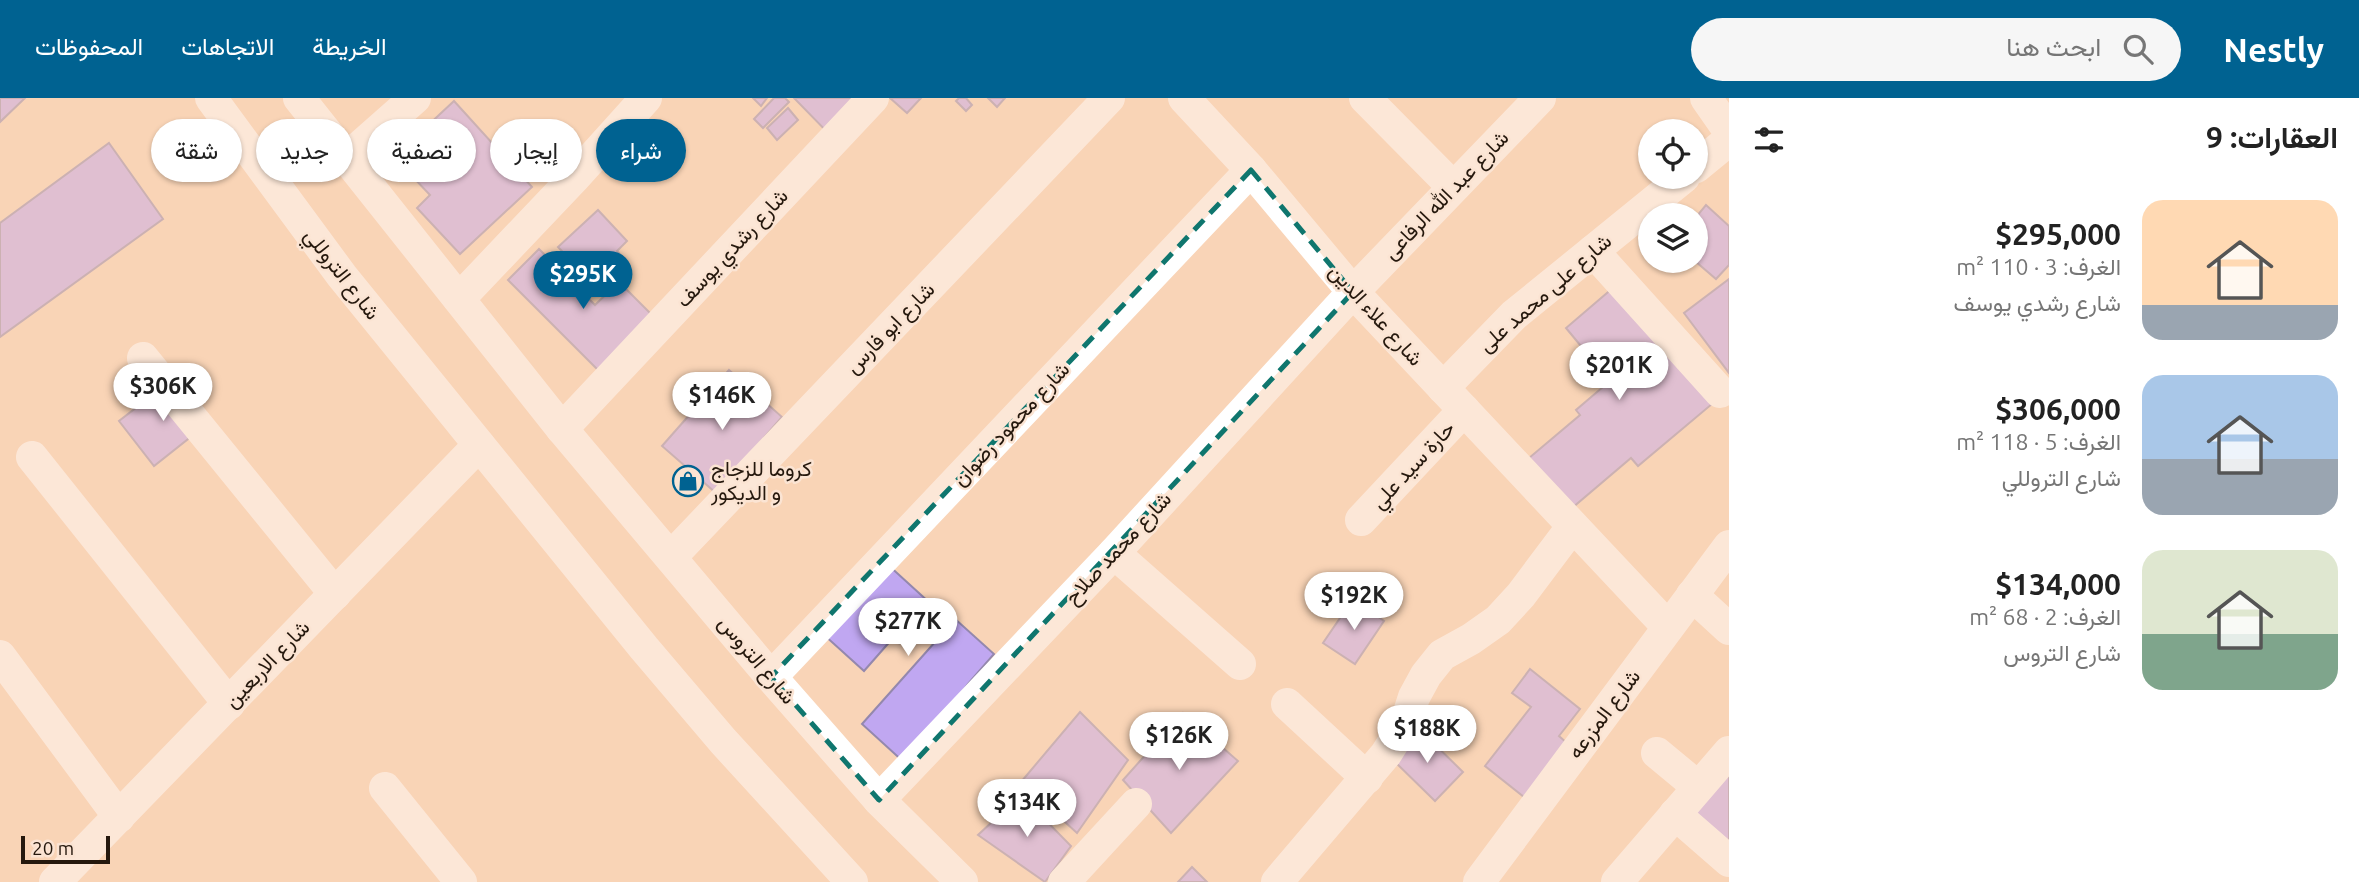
<!DOCTYPE html>
<html lang="ar">
<meta charset="utf-8">
<style>
:root{--surface:#fff;--page:#f6f6f6;--text:#222;--muted:#767676;--accent:#006291}
body{margin:0;font-family:Ubuntu,Vazirmatn,sans-serif;background:var(--page);color:var(--text);direction:rtl;height:100vh;display:flex;flex-direction:column;font-size:26px;white-space:nowrap}
*{box-sizing:border-box;margin:0}
p{font-size:23px;color:var(--muted)}
.icon{flex:none;width:38px;height:38px;fill:none;stroke:currentColor;stroke-width:2;stroke-linecap:round;stroke-linejoin:round}
.map{position:relative;flex:1;overflow:hidden;direction:ltr}
.panel{display:flex;flex-direction:column;background:var(--surface);width:630px}
.panel>*{flex:none}
.banner{position:absolute;left:21px;top:21px;width:665px;height:63px;direction:rtl;display:flex;gap:14px}
.buttons{position:absolute;left:1638px;top:21px;display:grid;gap:14px}
.buttons a{display:grid;place-items:center;width:70px;height:70px;border-radius:50%;background:var(--surface);box-shadow:0 2px 5px #0004;font-size:35px}
.scale{position:absolute;left:21px;bottom:18px;width:89px;box-sizing:border-box;padding-left:7px;border:4px solid #25180d;border-top:0;font-size:19px;line-height:24px;white-space:nowrap;color:#25180d;-webkit-text-stroke:5px #fbe4d3;paint-order:stroke}
.price{position:absolute;translate:-50% -60px;padding:0 16px;border-radius:24px;background:#fff;color:#222;font-size:23px;line-height:46px;filter:drop-shadow(0 2px 4px #0008)}
.price::after{content:'';position:absolute;left:50%;top:42px;width:21px;height:16px;margin-left:-10px;background:inherit;clip-path:polygon(0 0,100% 0,50% 100%)}
.price.current{background:var(--accent);color:#fff}
ul{padding:0;list-style:none}
li{display:flex;align-items:center;gap:21px;height:175px;padding:0 21px}
li span{display:grid;place-items:center;flex:none;width:196px;height:140px;border-radius:21px;color:#555}
li>.icon{margin-inline-start:auto}
span .icon{width:84px;height:84px;fill:#fffc;stroke-width:1}
li b{font-size:30px}
h2{display:flex;justify-content:space-between;align-items:center;height:84px;padding:0 21px;font-size:30px}
.chip{padding:0 24px;border-radius:32px;background:var(--surface);box-shadow:0 2px 5px #0004;font-size:24px;line-height:63px}
.chip.current{background:var(--accent);color:#fff}
header{display:flex;align-items:center;gap:42px;box-sizing:border-box;height:98px;padding:0 35px;background:var(--accent);color:#fff}
header strong{font-size:33px}
nav{display:flex;gap:38px;margin-inline-start:auto;font-size:24px}
.search{width:490px;height:63px;background:var(--page);display:flex;align-items:center;gap:18px;box-sizing:border-box;padding:0 24px;border-radius:38px;color:var(--muted);font-size:26px}
main{display:flex;flex:1;min-height:0}
.map>svg:first-child{display:block}
.building{fill:#c0a7f1;stroke:#9488ad;stroke-width:2}
.lines{fill:none;stroke-linecap:round;stroke-linejoin:round}
.minor{stroke:#fff;stroke-width:32}
.marked{fill:none;stroke:#0f766e;stroke-width:5;stroke-dasharray:14 9;stroke-linejoin:round}
.labels{text-anchor:middle;stroke-width:5;stroke-linejoin:round;paint-order:stroke}
.street-label{font-size:21px;fill:#25180d;stroke:#fbe4d3}
.poi-label{font-size:21px;fill:#25180d;stroke:#fbe4d3;text-anchor:start}
</style>
<header>
<strong>Nestly</strong>
<div class="search"><svg class="icon" aria-label="search" viewBox="0 0 24 24"><circle cx="10" cy="10" r="6"/><path d="M15 15l6 6"/></svg>ابحث هنا</div>
<nav><a>الخريطة</a><a>الاتجاهات</a><a>المحفوظات</a></nav>
</header>
<main>
<section class="panel">
<h2>العقارات: 9<svg class="icon" aria-label="filters" viewBox="0 0 24 24"><path d="M4 7h16M4 17h16"/><circle cx="9" cy="7" r="2"/><circle cx="15" cy="17" r="2"/></svg></h2>
<ul>
<li><span style="background:linear-gradient(#ffd9b3 75%,#9aa5b1 0)"><svg class="icon" aria-label="home" viewBox="0 0 24 24"><path d="M3 11l9-7 9 7M6 9v11h12V9"/></svg></span><div><b>$295,000</b><p>الغرف: 3 · 110 m²</p><p>شارع رشدي يوسف</p></div></li>
<li><span style="background:linear-gradient(#a9c7e8 60%,#9aa5b1 0)"><svg class="icon" aria-label="home" viewBox="0 0 24 24"><path d="M3 11l9-7 9 7M6 9v11h12V9"/></svg></span><div><b>$306,000</b><p>الغرف: 5 · 118 m²</p><p>شارع التروللي</p></div></li>
<li><span style="background:linear-gradient(#dfe7d0 60%,#7fa58c 0)"><svg class="icon" aria-label="home" viewBox="0 0 24 24"><path d="M3 11l9-7 9 7M6 9v11h12V9"/></svg></span><div><b>$134,000</b><p>الغرف: 2 · 68 m²</p><p>شارع التروس</p></div></li>
</ul>
</section>
<div class="map">
<svg width="1729" height="784" viewBox="0 0 1729 784">
<rect width="100%" height="100%" fill="#f9d4b7"/>
<g class="building">
<path d="M0 0H25L0 24Z"/>
<path d="M753 0H767L761 8Z"/>
<path d="M774 0H785L789 4 763 30 754 21Z"/>
<path d="M794 0H862L834 41Z"/>
<path d="M890 0H921L907 15Z"/>
<path d="M959 0H966L972 7 966 13 956 3Z"/>
<path d="M988 0H1005L997 9Z"/>
<path d="M454 3 532 89 460 156 417 110 430 97 394 59Z"/>
<path d="M788 10 798 22 777 42 767 30Z"/>
<path d="M109 45 163 121 0 239V125Z"/>
<path d="M1706 107 1729 128V167L1716 181 1695 163 1696 119Z"/>
<path d="M598 112 627 143 617 153 629 166 600 193 558 149Z"/>
<path d="M539 151 595 207 619 184 655 220 601 275 508 182Z"/>
<path d="M1729 181V275L1684 215Z"/>
<path d="M1614 189 1712 306 1638 368 1631 360 1572 410 1529 360 1580 317 1576 312 1610 283 1566 230Z"/>
<path d="M729 272 782 319 716 395 662 348Z"/>
<path d="M172 282 207 326 154 368 119 323Z"/>
<path d="M886 465 931 506 934 502 994 556 968 586 907 667 862 626 936 543 917 525 899 545 893 540 864 573 823 536Z"/>
<path d="M1353 501 1384 523 1355 566 1323 545Z"/>
<path d="M1530 571 1580 611 1559 638 1567 645 1524 699 1485 668 1531 609 1512 595Z"/>
<path d="M1080 614 1128 662 1077 735 1021 684Z"/>
<path d="M1183 615 1238 663 1171 735 1123 682Z"/>
<path d="M1419 631 1463 674 1435 703 1391 660Z"/>
<path d="M1729 662V748L1687 711Z"/>
<path d="M1021 697 1071 748 1045 784 978 737Z"/>
<path d="M1192 769 1207 784H1178Z"/>
</g>
<g class="lines">
<g class="minor">
<path d="M211 0 342 178 644 550 723 643 852 784"/>
<path d="M299 0 562 331 771 579 879 702 962 784"/>
<path d="M1184 0 1251 72 1353 194 1668 529"/>
<path d="M1365 0 1453 89"/>
<path d="M1706 0 1729 33"/>
<path d="M347 60 415 0"/>
<path d="M1696 69 1729 42"/>
<path d="M1593 153 1720 294"/>
<path d="M459 201 574 80 646 0"/>
<path d="M143 260 335 496"/>
<path d="M1443 290 1514 217 1684 79"/>
<path d="M562 331 873 0"/>
<path d="M32 359 229 606"/>
<path d="M1361 422 1464 312"/>
<path d="M1114 455 1240 566"/>
<path d="M671 459 1109 0"/>
<path d="M1692 497 1729 531"/>
<path d="M0 558 119 719"/>
<path d="M771 579 1251 72"/>
<path d="M1287 606 1367 680"/>
<path d="M1657 655 1698 689"/>
<path d="M385 690 461 784"/>
<path d="M879 702 1114 455 1353 194 1540 0"/>
<path d="M1675 716 1729 763"/>
<path d="M55 784 479 347"/>
<path d="M1064 784 1136 706"/>
<path d="M1277 784 1386 656 1406 624 1414 599 1426 577 1442 557 1471 541 1498 522 1521 497 1572 429"/>
<path d="M1479 784 1729 448"/>
<path d="M1617 784 1729 654"/>
</g>
</g>
<path d="M0 0H1729V784H0ZM1251 72 1353 194 879 702 771 579Z" fill="#f9d4b7" fill-opacity=".55" fill-rule="evenodd"/>
<path class="marked" d="M1251 72 1353 194 879 702 771 579Z"/>
<defs>
<g id="shop-ring" transform="scale(1.575)"><circle r="9.5" fill="#fbe4d3" stroke="#006291" stroke-width="1.5"/><path d="M-5-2.5h2.3a2.7 3.5 0 0 1 5.4 0H5L5.5 6h-11ZM-1.5-2.5h3a1.5 2.3 0 0 0-3 0Z" fill="#006291"/></g>
</defs>
<g fill-rule="evenodd">
<use href="#shop-ring" x="688" y="383"/>
</g>
<g class="labels">
<g class="street-label">
<text transform="translate(1446 97) rotate(-46)" y="7">شارع عبد الله الرفاعى</text>
<text transform="translate(732 150) rotate(-47)" y="7">شارع رشدي يوسف</text>
<text transform="translate(342 176) rotate(52)" y="7">شارع التروللي</text>
<text transform="translate(1545 195) rotate(-41)" y="7">شارع على محمد على</text>
<text transform="translate(1376 217) rotate(48)" y="7">شارع علاء الدين</text>
<text transform="translate(890 230) rotate(-46)" y="7">شارع ابو فارس</text>
<text transform="translate(1011 326) rotate(-47)" y="7">شارع محمود رضوان</text>
<text transform="translate(1413 367) rotate(-47)" y="7">حارة سيد علي</text>
<text transform="translate(1118 450) rotate(-47)" y="7">شارع محمد صلاح</text>
<text transform="translate(757 562) rotate(50)" y="7">شارع التروس</text>
<text transform="translate(267 566) rotate(-46)" y="7">شارع الاربعين</text>
<text transform="translate(1604 616) rotate(-53)" y="7">شارع المزرعه</text>
</g>
<g class="poi-label">
<text x="711" y="378">كروما للزجاج<tspan x="711" dy="24">و الديكور</tspan></text>
</g>
</g>
</svg>
<div class="buttons">
<a><svg class="icon" aria-label="locate" viewBox="0 0 24 24"><circle cx="12" cy="12" r="6"/><path d="M12 2v4M12 18v4M2 12h4M18 12h4"/></svg></a>
<a><svg class="icon" aria-label="layers" viewBox="0 0 24 24"><path d="M12 4l9 5-9 5-9-5zM3 14l9 5 9-5"/></svg></a>
</div>
<div class="scale">20 m</div>
<b class="price current" style="left:583px;top:213px">$295K</b>
<b class="price" style="left:1619px;top:304px">$201K</b>
<b class="price" style="left:163px;top:325px">$306K</b>
<b class="price" style="left:722px;top:334px">$146K</b>
<b class="price" style="left:1354px;top:534px">$192K</b>
<b class="price" style="left:908px;top:560px">$277K</b>
<b class="price" style="left:1427px;top:667px">$188K</b>
<b class="price" style="left:1179px;top:674px">$126K</b>
<b class="price" style="left:1027px;top:741px">$134K</b>
<div class="banner">
<a class="chip current">شراء</a>
<a class="chip">إيجار</a>
<a class="chip">تصفية</a>
<a class="chip">جديد</a>
<a class="chip">شقة</a>
</div>
</div>
</main>
